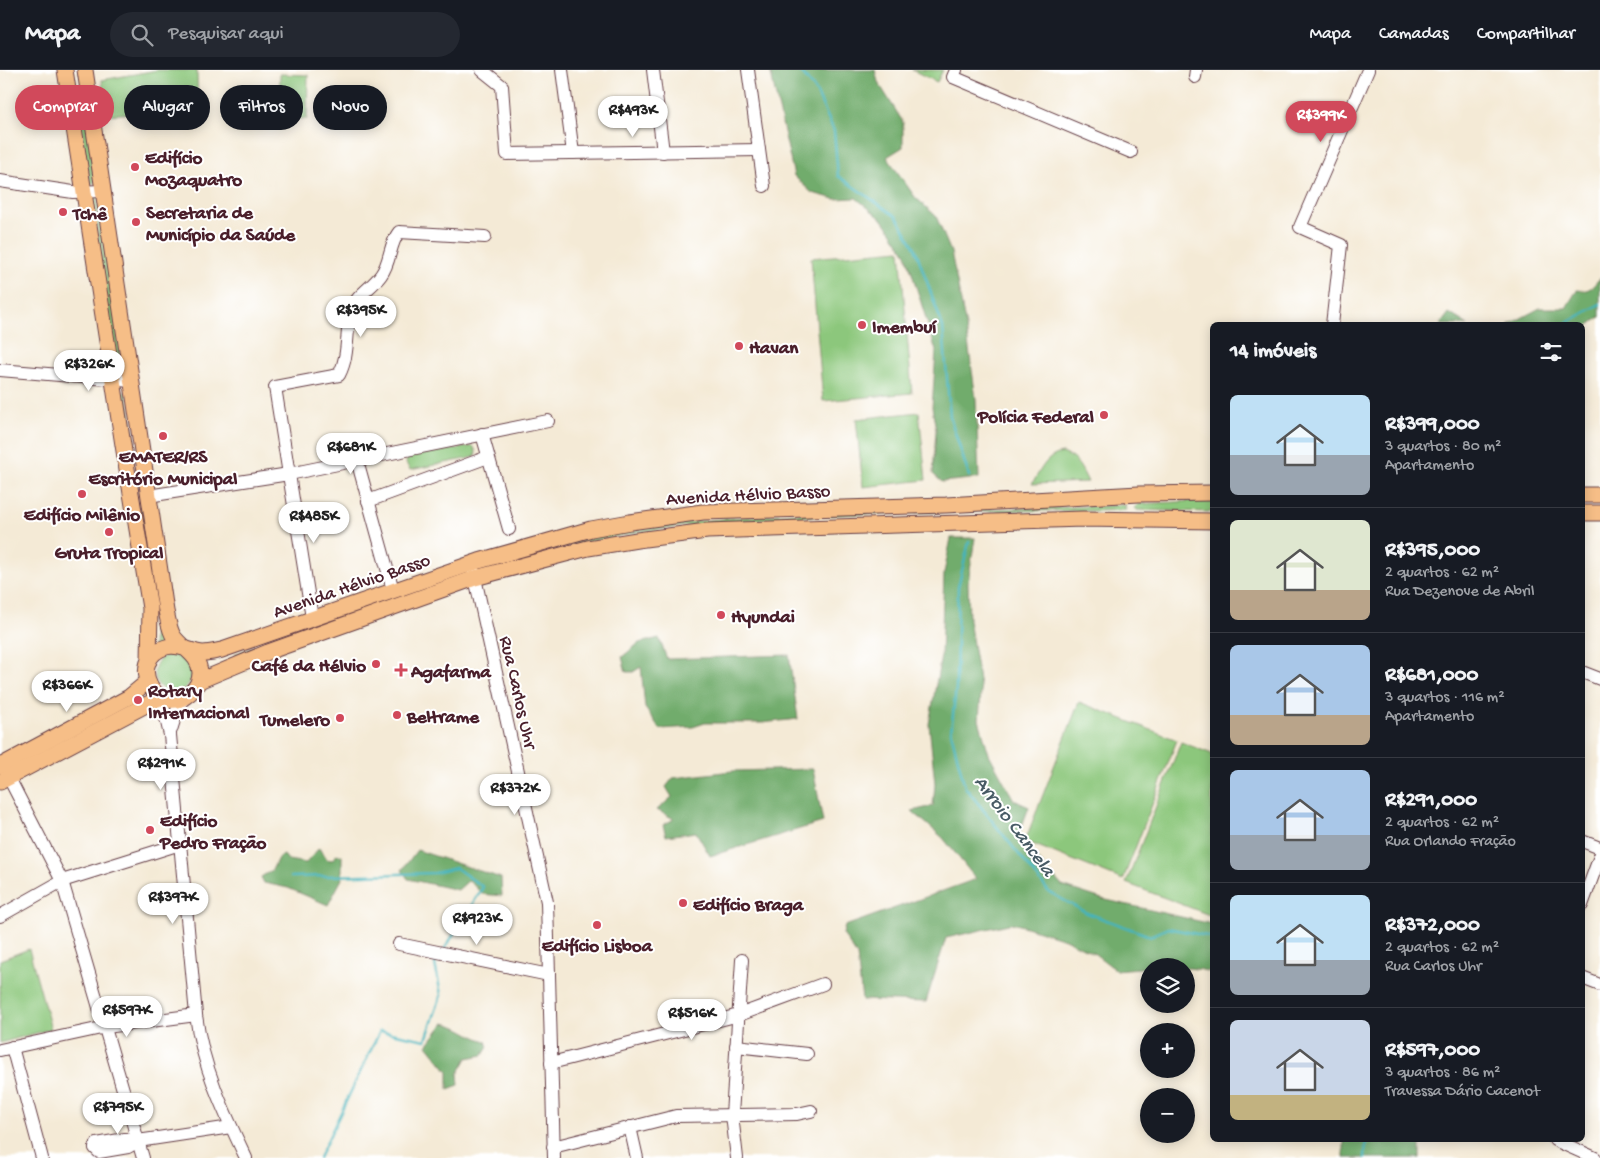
<!DOCTYPE html>
<html lang="pt">
<meta charset="utf-8">
<style>
:root{--surface:#171b24;--page:#242831;--text:#f1f3f6;--muted:#9ea1a6;--line:#363941;--accent:#d1495b}
body{margin:0;font-family:"Gochi Hand",sans-serif;background:var(--page);color:var(--text);height:100vh;display:flex;flex-direction:column;font-size:19px;white-space:nowrap}
*{box-sizing:border-box;margin:0}
p{font-size:16px;color:var(--muted)}
.icon{flex:none;width:28px;height:28px;fill:none;stroke:currentColor;stroke-width:2;stroke-linecap:round;stroke-linejoin:round}
.map{position:relative;flex:1;overflow:hidden}
.drawer{position:absolute;left:1210px;top:252px;width:375px;height:820px;display:flex;flex-direction:column;background:var(--surface);border-radius:8px;box-shadow:0 2px 12px #0003}
.drawer>*{flex:none}
.banner{position:absolute;left:15px;top:15px;width:475px;height:45px;display:flex;gap:10px}
.buttons{position:absolute;left:1140px;top:888px;display:grid;gap:10px}
.buttons a{display:grid;place-items:center;width:55px;height:55px;border-radius:50%;background:var(--surface);box-shadow:0 2px 12px #0003;font-size:25px}
.price{position:absolute;translate:-50% -42px;padding:0 11px;border-radius:18px;background:#fff;color:#222;font-size:16px;line-height:32px;filter:drop-shadow(0 1px 2px #0008)}
.price::after{content:'';position:absolute;left:50%;top:30px;width:15px;height:11px;margin-left:-8px;background:inherit;clip-path:polygon(0 0,100% 0,50% 100%)}
.price.on{background:var(--accent);color:#fff}
ul{padding:0;list-style:none}
li{display:flex;align-items:center;gap:15px;height:125px;padding:0 20px}
li+li{border-top:1px solid var(--line)}
li span{display:grid;place-items:center;flex:none;width:140px;height:100px;border-radius:8px;color:#555}
li>.icon{margin-inline-start:auto}
span .icon{width:60px;height:60px;fill:#fffc;stroke-width:1}
li b{font-size:21px}
h2{display:flex;justify-content:space-between;align-items:center;height:60px;padding:0 20px;font-size:21px}
.pill{padding:0 18px;border-radius:22px;background:var(--surface);box-shadow:0 2px 12px #0003;font-size:18px;line-height:45px}
.pill.on{background:var(--accent);color:#fff}
header{display:flex;align-items:center;gap:30px;box-sizing:border-box;height:70px;padding:0 25px;background:var(--surface);border-bottom:1px solid var(--line)}
header strong{font-size:24px}
nav{display:flex;gap:28px;margin-inline-start:auto;font-size:18px}
.search{width:350px;height:45px;background:var(--page);display:flex;align-items:center;gap:12px;box-sizing:border-box;padding:0 18px;border-radius:28px;color:var(--muted);font-size:19px}
.map>svg:first-child{display:block}
.green{fill:#8cc77c;stroke:#6b7354}
.forest{fill:#71ac6c;stroke:#5e664c}
.lines{fill:none;stroke-linecap:round;stroke-linejoin:round}
.stream{stroke:#44b4bc;stroke-width:2.5}
.minor-casing{stroke:#643d45;stroke-width:14}
.major-casing{stroke:#643d45;stroke-width:17}
.minor{stroke:#fff;stroke-width:12}
.major{stroke:#f6be87;stroke-width:15}
.poi-dot{fill:#d1495b;stroke:#fff;stroke-width:2}
.labels{text-anchor:middle;stroke-width:4;stroke-linejoin:round;paint-order:stroke}
.poi-label{font-size:19px;font-weight:bold;fill:#4a1f2b;stroke:#fff;text-anchor:start}
.street-label{font-size:19px;fill:#4a1f2b;stroke:#fff}
.water-label{font-size:20px;font-style:italic;fill:#485b65;stroke:#fff}
</style>
<header>
<strong>Mapa</strong>
<div class="search"><svg class="icon" aria-label="search" viewBox="0 0 24 24"><circle cx="10" cy="10" r="6"/><path d="M15 15l6 6"/></svg>Pesquisar aqui</div>
<nav><a>Mapa</a><a>Camadas</a><a>Compartilhar</a></nav>
</header>
<div class="map">
<svg width="1600" height="1088" viewBox="0 0 1600 1088">
<rect width="100%" height="100%" fill="#fff"/>
<filter id="ink" filterUnits="userSpaceOnUse"><feTurbulence type="fractalNoise" baseFrequency=".02" numOctaves="2"/><feDisplacementMap in="SourceGraphic" scale="10" xChannelSelector="R" yChannelSelector="G"/><feConvolveMatrix kernelMatrix="1 2 1 2 8 2 1 2 1" color-interpolation-filters="sRGB"/></filter>
<filter id="wash" filterUnits="userSpaceOnUse"><feTurbulence type="fractalNoise" baseFrequency=".0096" numOctaves="4" result="noise"/><feDisplacementMap in="SourceGraphic" scale="20" xChannelSelector="R" yChannelSelector="G"/><feGaussianBlur stdDeviation="1.12" result="paint"/><feColorMatrix in="noise" values="0 0 0 0 0 0 0 0 0 0 0 0 0 0 0 0 0 1.4 0 .05"/><feComposite in="paint" operator="in"/></filter>
<g filter="url(#wash)">
<rect width="100%" height="100%" fill="#f4ead6"/>
<g class="green">
<path d="M157 0H197L198 39 105 45 102 10Z"/>
<path d="M912 0H943L937 12Z"/>
<path d="M280 4 308 5 307 49 279 48Z"/>
<path d="M81 15 95 112 93 114 90 112 74 16Z"/>
<path d="M93 125H97L123 301 116 302 92 128Z"/>
<path d="M900 180 912 323 823 331 811 188Z"/>
<path d="M123 321 127 324 135 373H128L121 322Z"/>
<path d="M919 342 926 410 863 417 856 349Z"/>
<path d="M473 376 476 381 475 387 410 400 406 393 408 386Z"/>
<path d="M1063 383C1078 389 1081 398 1088 412L1032 414C1041 400 1046 385 1063 383Z"/>
<path d="M1212 430V442L1137 440 1135 438 1138 434Z"/>
<path d="M139 433 143 434 148 453 163 574 153 578 155 524Z"/>
<path d="M1125 435 1126 440C1086 442 1046 440 1005 441 841 444 671 444 513 490L512 488C709 428 921 445 1125 435Z"/>
<path d="M462 503 463 505 235 586V584Z"/>
<circle cx="173" cy="603" r="19"/>
<path d="M1079 632 1177 670 1123 810 1025 771Z"/>
<path d="M1181 672 1212 684V846L1126 813Z"/>
<path d="M29 879 51 959 0 973V890Z"/>
</g>
<g class="forest">
<path d="M770 0H875L878 12 903 52V77L887 87 915 127 936 146 951 182 966 257 976 329 979 408 942 412 933 404 936 360 932 337 936 281 906 184 884 151 856 128 835 129 812 123 794 106Z"/>
<path d="M1600 208V247L1583 259 1582 255H1508L1540 238H1566L1577 220C1590 222 1592 217 1600 208Z"/>
<path d="M1449 243 1468 255H1440Z"/>
<path d="M951 468H975L968 512 969 550 981 622 979 650 989 684 1014 730 1029 737 1019 764 1024 774 1062 816 1102 829 1212 854V902C1178 894 1152 897 1116 900L1095 884 1065 869 1013 853 946 868 926 932 862 930 857 886 843 864 845 856 976 809 943 768 912 741 933 736 935 714 929 654 941 586 944 503Z"/>
<path d="M659 568 667 589 789 585 798 649 762 653H705L693 657 660 659 645 638 641 597 633 602H626L622 587 639 573Z"/>
<path d="M813 699 823 752 710 786 696 762 666 766 663 755 674 749 657 740 672 727 666 717 673 708 732 701Z"/>
<path d="M319 778 326 789 332 790 337 784 342 786V809L328 835 288 818 264 813 261 807 272 800 278 788 284 785 288 790 306 793Z"/>
<path d="M417 780 501 808 502 826 482 824 469 810 458 820 408 809 402 800Z"/>
<path d="M444 953C461 956 469 966 486 971L488 977 483 985 467 988 458 1004 459 1015 448 1019V1001L427 975Z"/>
<rect x="1344" y="1070" width="76" height="18"/>
</g>
<g class="lines">
<g class="stream">
<path d="M799 0 815 19 834 61 838 106 897 147 915 178 943 257 950 347 969 406"/>
<path d="M1563 255 1600 234"/>
<path d="M969 472 958 517 956 618 951 662 965 717 1049 822 1087 843 1150 866 1168 858 1212 867"/>
<path d="M291 807 435 803 456 798 483 817 444 880"/>
<path d="M319 1088 380 961 426 970 441 925 435 894 439 887"/>
<path d="M1365 1088 1366 1070"/>
</g>
</g>
</g>
<g filter="url(#ink)">
<g class="lines">
<g class="minor-casing">
<g id="minor">
<path d="M482 0 502 16 507 84 759 80"/>
<path d="M562 0 573 83"/>
<path d="M653 0 663 82"/>
<path d="M748 0 764 116"/>
<path d="M956 0 953 7 1131 82"/>
<path d="M1195 7 1196 0"/>
<path d="M0 111 73 122 104 121"/>
<path d="M1332 255 1341 175 1300 157 1368 0"/>
<path d="M0 300 131 311"/>
<path d="M482 364 509 459"/>
<path d="M357 390 393 520"/>
<path d="M148 426 289 404 548 351"/>
<path d="M368 431 488 387"/>
<path d="M473 499 547 832 554 1088"/>
<path d="M312 548 275 317 339 305C349 286 346 265 350 244 353 227 372 218 381 205 391 192 389 174 399 162L485 167"/>
<path d="M1582 602 1600 609"/>
<path d="M161 627 170 665 196 945C202 996 224 1042 246 1088"/>
<path d="M171 660 179 634 187 626"/>
<path d="M9 708 62 811 143 1088"/>
<path d="M1582 771 1600 778"/>
<path d="M1582 835 1600 786"/>
<path d="M0 846 62 811 180 774"/>
<path d="M399 874 549 905"/>
<path d="M1582 908 1600 915"/>
<path d="M736 976 807 984"/>
<path d="M12 977 42 1088"/>
<path d="M0 980 106 957 196 945"/>
<path d="M551 993 739 945 823 914"/>
<path d="M630 1057 637 1088"/>
<path d="M1555 1070 1595 1088"/>
<path d="M138 1071 128 1077 99 1082 95 1078 97 1074 125 1069 138 1071 231 1057"/>
<path d="M553 1077 676 1046 797 1044 811 1041"/>
<path d="M737 1088 732 1045 742 890"/>
</g>
</g>
<g class="major-casing">
<g id="major">
<path d="M65 0 123 375 150 538 149 591"/>
<path d="M85 0 166 541C168 549 169 560 174 567 183 579 200 586 200 603 200 611 196 618 190 623 158 651 124 590 166 577 178 573 191 582 203 583 210 583 216 581 222 580L479 491 591 459 630 452 703 442 946 435 1139 424 1212 423"/>
<path d="M1582 425H1600"/>
<path d="M1582 443H1600"/>
<path d="M199 611 268 582 475 508 588 478 637 470 707 461 1083 449 1212 451"/>
<path d="M0 696 129 627 147 612"/>
<path d="M0 712 161 627"/>
</g>
</g>
<use href="#minor" class="minor"/>
<use href="#major" class="major"/>
</g>
</g>
<g class="poi-dot">
<circle cx="135" cy="97" r="5"/>
<circle cx="63" cy="142" r="5"/>
<circle cx="136" cy="152" r="5"/>
<circle cx="862" cy="255" r="5"/>
<circle cx="739" cy="276" r="5"/>
<circle cx="1104" cy="345" r="5"/>
<circle cx="163" cy="366" r="5"/>
<circle cx="82" cy="424" r="5"/>
<circle cx="109" cy="462" r="5"/>
<circle cx="721" cy="545" r="5"/>
<circle cx="376" cy="594" r="5"/>
<path d="M398.5 592.5h5v5h5v5h-5v5h-5v-5h-5v-5h5z"/>
<circle cx="138" cy="630" r="5"/>
<circle cx="397" cy="645" r="5"/>
<circle cx="340" cy="648" r="5"/>
<circle cx="150" cy="760" r="5"/>
<circle cx="683" cy="833" r="5"/>
<circle cx="597" cy="855" r="5"/>
</g>
<g class="labels">
<g class="poi-label">
<text x="145" y="93">Edifício<tspan x="145" dy="22">Mozaquatro</tspan></text>
<text x="146" y="148">Secretaria de<tspan x="146" dy="22">Município da Saúde</tspan></text>
<text x="73" y="149">Tchê</text>
<text x="872" y="262">Imembuí</text>
<text x="749" y="283">Havan</text>
<text x="1094" y="352" text-anchor="end">Polícia Federal</text>
<text x="163" y="392" text-anchor="middle">EMATER/RS<tspan x="163" dy="22">Escritório Municipal</tspan></text>
<text x="82" y="450" text-anchor="middle">Edifício Milênio</text>
<text x="109" y="488" text-anchor="middle">Gruta Tropical</text>
<text x="731" y="552">Hyundai</text>
<text x="366" y="601" text-anchor="end">Café da Hélvio</text>
<text x="411" y="607">Agafarma</text>
<text x="148" y="626">Rotary<tspan x="148" dy="22">Internacional</tspan></text>
<text x="407" y="652">Beltrame</text>
<text x="330" y="655" text-anchor="end">Tumelero</text>
<text x="160" y="756">Edifício<tspan x="160" dy="22">Pedro Fração</tspan></text>
<text x="693" y="840">Edifício Braga</text>
<text x="597" y="881" text-anchor="middle">Edifício Lisboa</text>
</g>
<g class="street-label">
<text transform="translate(748 423) rotate(-3)" y="7">Avenida Hélvio Basso</text>
<text transform="translate(351 514) rotate(-19)" y="7">Avenida Hélvio Basso</text>
<text transform="translate(520 622) rotate(77)" y="7">Rua Carlos Uhr</text>
</g>
<g class="water-label">
<text transform="translate(1016 755) rotate(53)" y="7">Arroio Cancela</text>
</g>
</g>
</svg>
<div class="buttons">
<a><svg class="icon" aria-label="layers" viewBox="0 0 24 24"><path d="M12 4l9 5-9 5-9-5zM3 14l9 5 9-5"/></svg></a>
<a>+</a>
<a>−</a>
</div>
<b class="price" style="left:633px;top:68px">R$493K</b>
<b class="price on" style="left:1321px;top:73px">R$399K</b>
<b class="price" style="left:361px;top:268px">R$395K</b>
<b class="price" style="left:89px;top:322px">R$326K</b>
<b class="price" style="left:351px;top:405px">R$681K</b>
<b class="price" style="left:314px;top:474px">R$485K</b>
<b class="price" style="left:67px;top:643px">R$366K</b>
<b class="price" style="left:161px;top:721px">R$291K</b>
<b class="price" style="left:515px;top:746px">R$372K</b>
<b class="price" style="left:173px;top:855px">R$397K</b>
<b class="price" style="left:477px;top:876px">R$923K</b>
<b class="price" style="left:127px;top:968px">R$597K</b>
<b class="price" style="left:692px;top:971px">R$516K</b>
<b class="price" style="left:118px;top:1065px">R$795K</b>
<div class="banner">
<a class="pill on">Comprar</a>
<a class="pill">Alugar</a>
<a class="pill">Filtros</a>
<a class="pill">Novo</a>
</div>
<section class="drawer">
<h2>14 imóveis<svg class="icon" aria-label="filters" viewBox="0 0 24 24"><path d="M4 7h16M4 17h16"/><circle cx="9" cy="7" r="2"/><circle cx="15" cy="17" r="2"/></svg></h2>
<ul>
<li><span style="background:linear-gradient(#bfe0f5 60%,#9aa5b1 0)"><svg class="icon" aria-label="home" viewBox="0 0 24 24"><path d="M3 11l9-7 9 7M6 9v11h12V9"/></svg></span><div><b>R$399,000</b><p>3 quartos · 80 m²</p><p>Apartamento</p></div></li>
<li><span style="background:linear-gradient(#dfe7d0 70%,#b9a48a 0)"><svg class="icon" aria-label="home" viewBox="0 0 24 24"><path d="M3 11l9-7 9 7M6 9v11h12V9"/></svg></span><div><b>R$395,000</b><p>2 quartos · 62 m²</p><p>Rua Dezenove de Abril</p></div></li>
<li><span style="background:linear-gradient(#a9c7e8 70%,#b9a48a 0)"><svg class="icon" aria-label="home" viewBox="0 0 24 24"><path d="M3 11l9-7 9 7M6 9v11h12V9"/></svg></span><div><b>R$681,000</b><p>3 quartos · 116 m²</p><p>Apartamento</p></div></li>
<li><span style="background:linear-gradient(#a9c7e8 65%,#9aa5b1 0)"><svg class="icon" aria-label="home" viewBox="0 0 24 24"><path d="M3 11l9-7 9 7M6 9v11h12V9"/></svg></span><div><b>R$291,000</b><p>2 quartos · 62 m²</p><p>Rua Orlando Fração</p></div></li>
<li><span style="background:linear-gradient(#bfe0f5 65%,#9aa5b1 0)"><svg class="icon" aria-label="home" viewBox="0 0 24 24"><path d="M3 11l9-7 9 7M6 9v11h12V9"/></svg></span><div><b>R$372,000</b><p>2 quartos · 62 m²</p><p>Rua Carlos Uhr</p></div></li>
<li><span style="background:linear-gradient(#c9d6e8 75%,#c2b280 0)"><svg class="icon" aria-label="home" viewBox="0 0 24 24"><path d="M3 11l9-7 9 7M6 9v11h12V9"/></svg></span><div><b>R$597,000</b><p>3 quartos · 86 m²</p><p>Travessa Dário Cacenot</p></div></li>
</ul>
</section>
</div>
